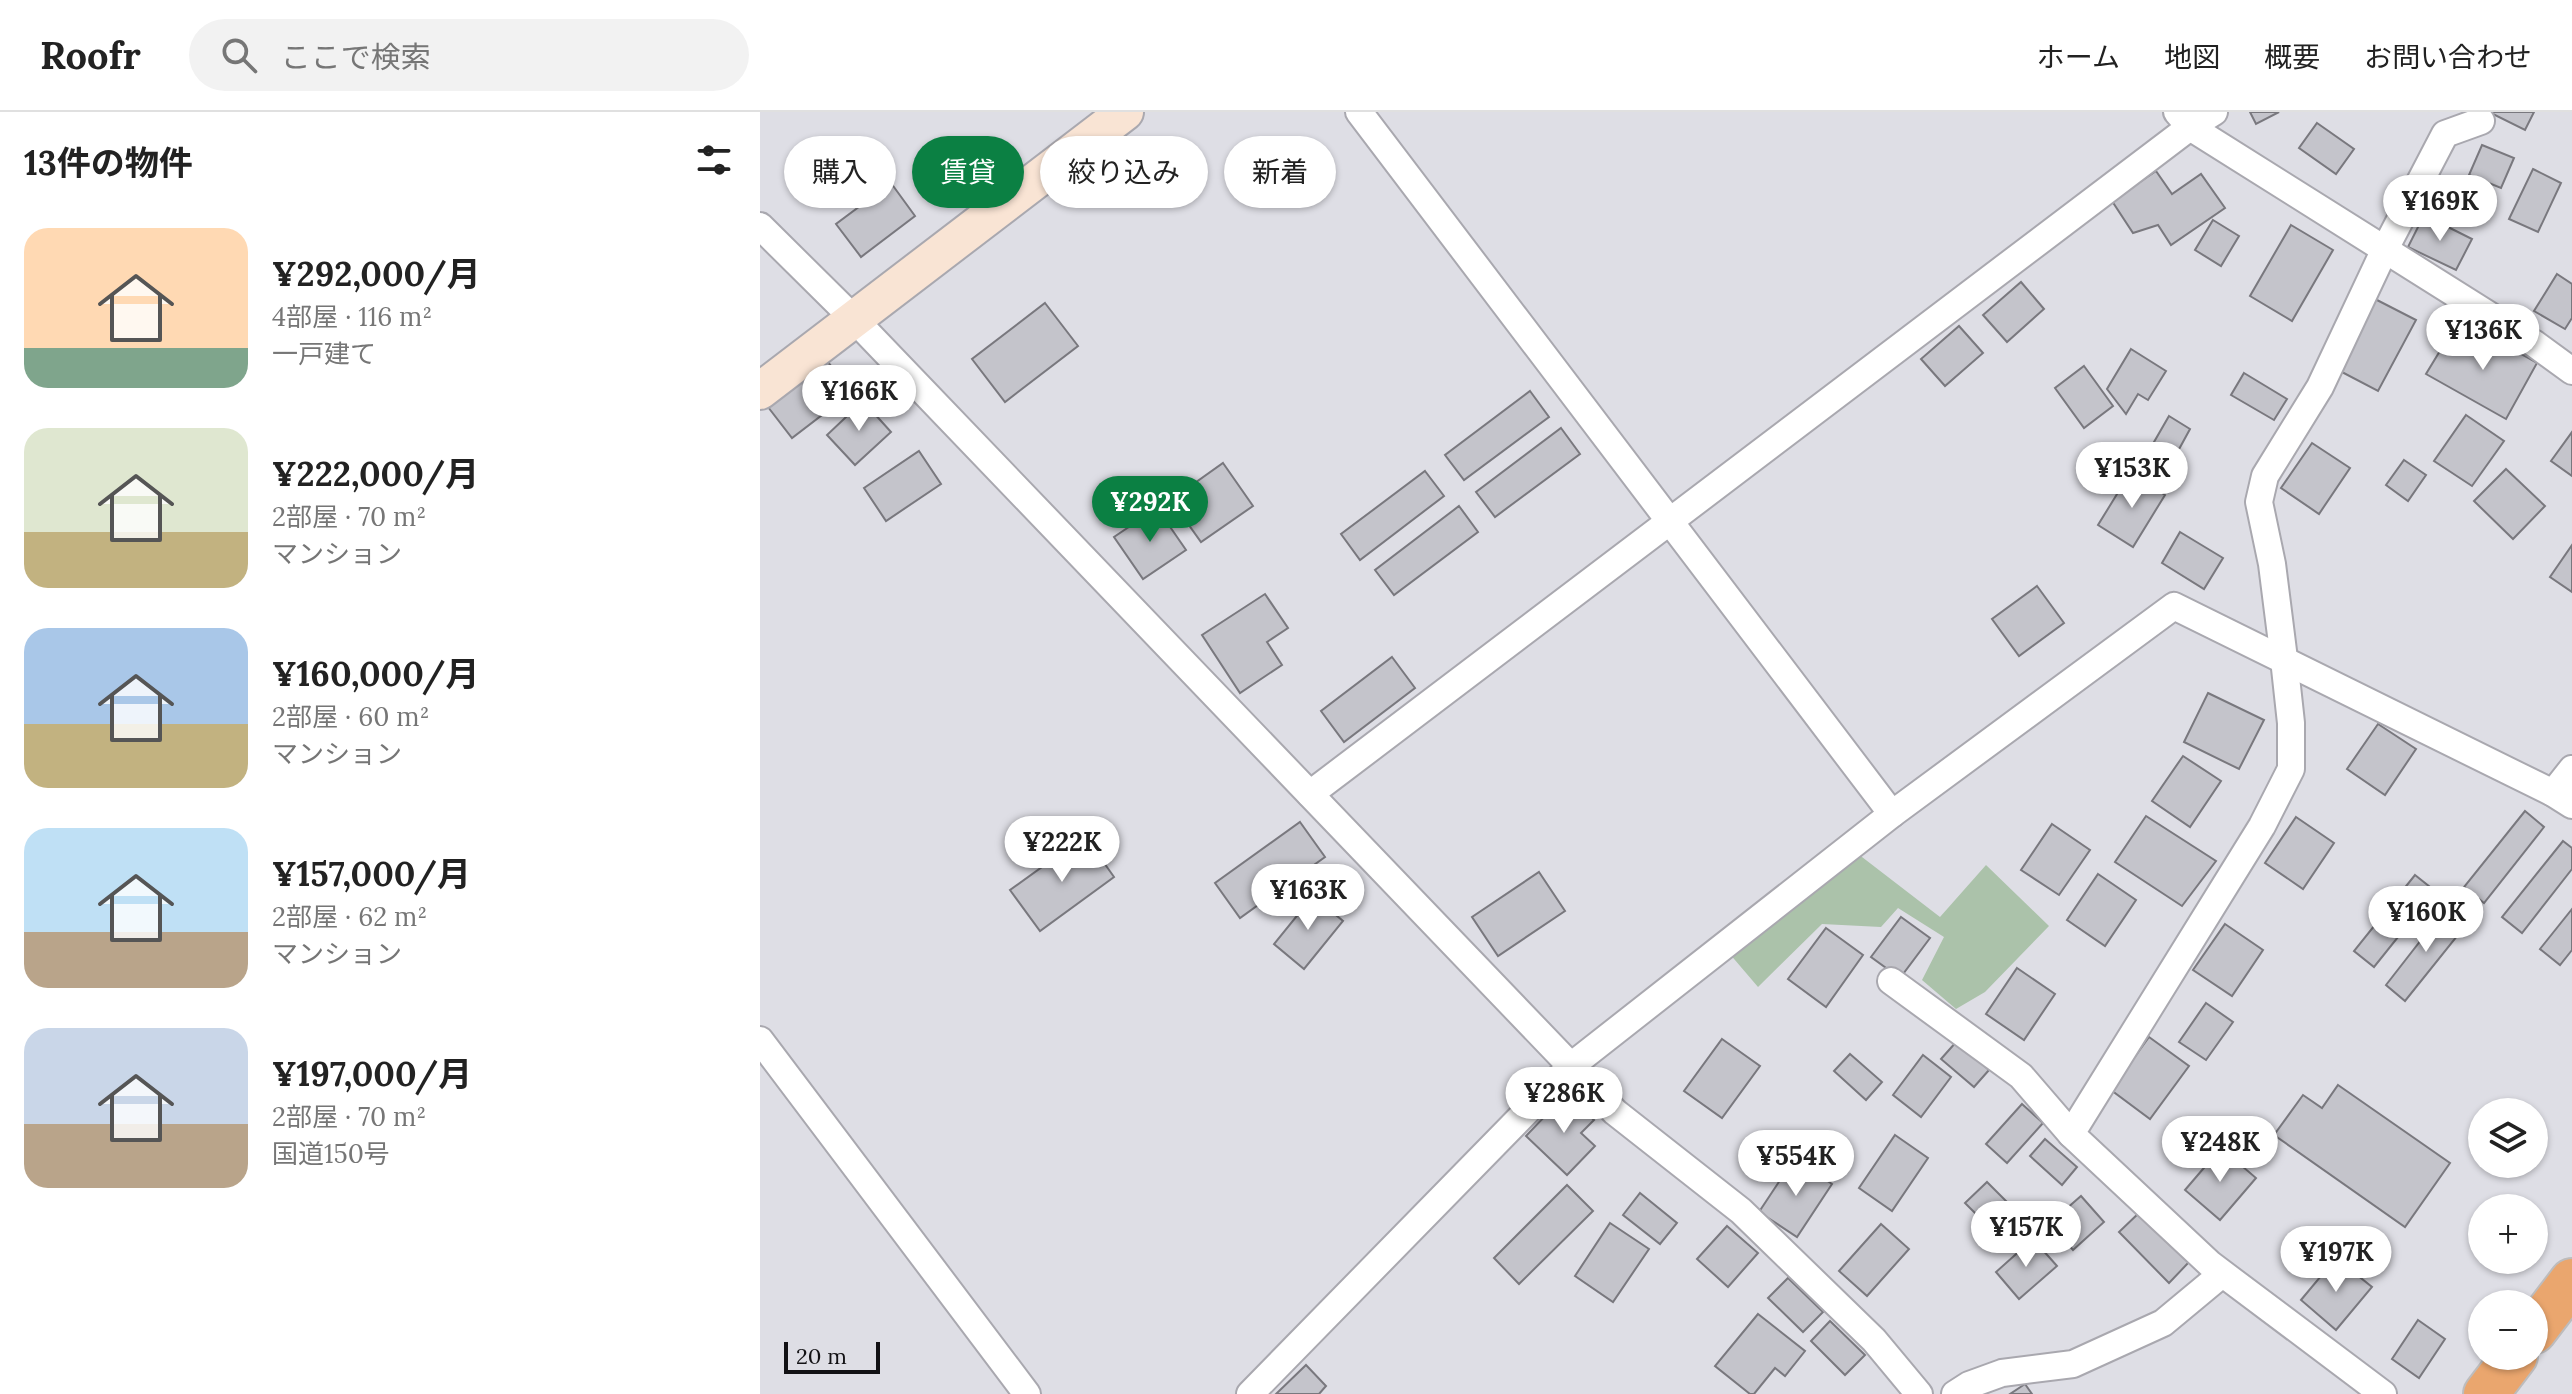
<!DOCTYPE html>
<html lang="ja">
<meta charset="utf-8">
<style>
:root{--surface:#fff;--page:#f2f2f2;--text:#222;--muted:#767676;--line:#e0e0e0;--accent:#0b8043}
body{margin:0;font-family:Lora,"Noto Sans JP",serif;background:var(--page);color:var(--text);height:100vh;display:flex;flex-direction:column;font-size:30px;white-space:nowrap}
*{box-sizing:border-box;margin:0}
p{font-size:26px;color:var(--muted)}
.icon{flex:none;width:44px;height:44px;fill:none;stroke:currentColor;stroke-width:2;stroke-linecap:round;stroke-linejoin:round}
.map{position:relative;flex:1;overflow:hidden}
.drawer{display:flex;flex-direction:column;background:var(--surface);width:760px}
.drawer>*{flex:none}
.guide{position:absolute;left:24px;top:24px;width:760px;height:72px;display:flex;gap:16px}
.tools{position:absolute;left:1708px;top:986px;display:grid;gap:16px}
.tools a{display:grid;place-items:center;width:80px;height:80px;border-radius:50%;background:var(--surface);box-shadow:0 2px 6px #0004;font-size:40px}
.scale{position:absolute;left:24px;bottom:20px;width:96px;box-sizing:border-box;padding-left:8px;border:4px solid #121114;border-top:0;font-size:22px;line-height:28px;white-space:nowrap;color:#121114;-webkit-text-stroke:6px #dedee5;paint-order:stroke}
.price{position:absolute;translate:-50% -68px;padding:0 18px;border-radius:28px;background:#fff;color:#222;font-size:26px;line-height:52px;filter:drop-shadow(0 2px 4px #0008)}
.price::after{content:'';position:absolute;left:50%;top:48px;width:24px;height:18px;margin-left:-12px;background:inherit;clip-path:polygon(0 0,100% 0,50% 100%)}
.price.current{background:var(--accent);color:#fff}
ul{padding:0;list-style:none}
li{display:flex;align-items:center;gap:24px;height:200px;padding:0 24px}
li span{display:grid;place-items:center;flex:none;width:224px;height:160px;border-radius:24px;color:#555}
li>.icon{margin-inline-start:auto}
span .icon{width:96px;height:96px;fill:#fffc;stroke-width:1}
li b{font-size:34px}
h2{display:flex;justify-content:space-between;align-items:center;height:96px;padding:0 24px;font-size:34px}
.tag{padding:0 28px;border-radius:36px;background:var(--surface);box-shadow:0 2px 6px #0004;font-size:28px;line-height:72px}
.tag.current{background:var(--accent);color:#fff}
header{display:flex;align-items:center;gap:48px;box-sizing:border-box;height:112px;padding:0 40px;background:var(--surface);border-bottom:2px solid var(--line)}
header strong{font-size:38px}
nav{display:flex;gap:44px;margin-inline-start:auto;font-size:28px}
.search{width:560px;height:72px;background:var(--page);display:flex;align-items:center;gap:20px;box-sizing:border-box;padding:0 28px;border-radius:44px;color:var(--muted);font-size:30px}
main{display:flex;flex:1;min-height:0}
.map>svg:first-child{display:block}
.green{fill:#abc2aa}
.building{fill:#c4c4cb;stroke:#79787e;stroke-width:2}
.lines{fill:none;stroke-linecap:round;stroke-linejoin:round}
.street-casing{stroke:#a9a8af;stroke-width:30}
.secondary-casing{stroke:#a9a8af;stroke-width:40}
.highway-casing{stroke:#bdbcbd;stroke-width:48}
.street{stroke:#fff;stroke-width:26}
.secondary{stroke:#f9e4d4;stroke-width:36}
.highway{stroke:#eaa66e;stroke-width:44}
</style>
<header>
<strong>Roofr</strong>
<div class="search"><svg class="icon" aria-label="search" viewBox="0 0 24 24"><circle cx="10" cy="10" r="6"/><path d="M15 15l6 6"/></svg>ここで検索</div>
<nav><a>ホーム</a><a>地図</a><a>概要</a><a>お問い合わせ</a></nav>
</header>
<main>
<section class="drawer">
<h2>13件の物件<svg class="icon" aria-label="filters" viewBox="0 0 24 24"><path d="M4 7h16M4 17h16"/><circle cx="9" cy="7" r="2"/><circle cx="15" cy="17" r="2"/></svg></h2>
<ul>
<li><span style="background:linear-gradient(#ffd9b3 75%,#7fa58c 0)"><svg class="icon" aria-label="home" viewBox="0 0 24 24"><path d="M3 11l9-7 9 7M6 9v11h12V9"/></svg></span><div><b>¥292,000/月</b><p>4部屋 · 116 m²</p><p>一戸建て</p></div></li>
<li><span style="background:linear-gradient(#dfe7d0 65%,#c2b280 0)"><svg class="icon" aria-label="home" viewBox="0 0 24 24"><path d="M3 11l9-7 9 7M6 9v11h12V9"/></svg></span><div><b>¥222,000/月</b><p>2部屋 · 70 m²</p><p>マンション</p></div></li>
<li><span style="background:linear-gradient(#a9c7e8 60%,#c2b280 0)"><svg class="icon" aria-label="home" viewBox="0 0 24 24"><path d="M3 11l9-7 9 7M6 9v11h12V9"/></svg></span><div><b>¥160,000/月</b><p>2部屋 · 60 m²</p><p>マンション</p></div></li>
<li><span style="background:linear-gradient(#bfe0f5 65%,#b9a48a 0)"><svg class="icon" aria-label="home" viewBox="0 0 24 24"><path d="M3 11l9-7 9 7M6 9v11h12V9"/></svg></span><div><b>¥157,000/月</b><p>2部屋 · 62 m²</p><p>マンション</p></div></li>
<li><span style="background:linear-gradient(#c9d6e8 60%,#b9a48a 0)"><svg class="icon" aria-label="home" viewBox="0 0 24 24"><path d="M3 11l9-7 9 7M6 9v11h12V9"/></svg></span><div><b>¥197,000/月</b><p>2部屋 · 70 m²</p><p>国道150号</p></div></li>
</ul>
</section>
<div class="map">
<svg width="1812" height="1282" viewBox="0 0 1812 1282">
<rect width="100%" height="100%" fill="#dedee5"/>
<path class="green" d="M1089 735 1180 805 1226 753 1289 814 1225 880 1196 897 1162 868 1184 825 1138 796 1121 815 1062 812 998 875 963 834Z"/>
<g class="building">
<path d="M1490 0H1519L1496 12Z"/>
<path d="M1729 0H1774L1765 18Z"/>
<path d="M1557 11 1594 37 1576 62 1539 36Z"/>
<path d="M1722 33 1754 46 1741 76 1709 63Z"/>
<path d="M1773 57 1801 71 1778 120 1749 107Z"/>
<path d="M1396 59 1412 82 1441 62 1465 96 1411 133 1398 113 1373 121 1352 89Z"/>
<path d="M131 71 155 104 101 145 76 112Z"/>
<path d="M1664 103 1712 127 1696 158 1648 135Z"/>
<path d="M1453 108 1479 124 1461 154 1435 138Z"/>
<path d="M1531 113 1573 138 1532 209 1490 184Z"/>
<path d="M1797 162 1812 172V206L1805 217 1774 199Z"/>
<path d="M1261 170 1284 197 1247 230 1223 203Z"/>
<path d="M1615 187 1656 208 1618 279 1578 258Z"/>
<path d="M285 191 318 234 245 290 212 247Z"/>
<path d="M1199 214 1223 241 1185 274 1161 247Z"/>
<path d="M1692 219 1717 233 1727 223 1777 251 1746 307 1666 262Z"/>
<path d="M1371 237 1406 259 1388 288 1378 282 1366 302 1347 277Z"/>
<path d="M67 249 92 280 32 326 8 295Z"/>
<path d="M1324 254 1353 294 1324 316 1295 276Z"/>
<path d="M1484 261 1527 287 1514 308 1471 283Z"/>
<path d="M770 279 789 305 704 368 685 343Z"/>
<path d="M103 289 131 320 95 353 67 323Z"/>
<path d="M1706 303 1744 329 1712 374 1674 349Z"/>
<path d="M1409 304 1430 317 1412 350 1390 337Z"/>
<path d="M801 316 820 342 735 405 716 380Z"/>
<path d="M1812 320V364L1791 349Z"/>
<path d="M1552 331 1590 356 1559 402 1521 376Z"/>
<path d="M159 339 181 372 126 409 104 376Z"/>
<path d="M1644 348 1666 363 1648 389 1626 373Z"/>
<path d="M463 351 493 394 441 430 411 388Z"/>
<path d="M1746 357 1785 394 1753 427 1714 389Z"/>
<path d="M665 359 684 384 600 448 581 422Z"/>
<path d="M1370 361 1405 383 1373 435 1338 413Z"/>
<path d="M699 394 718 420 634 483 615 458Z"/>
<path d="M397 396 426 438 383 467 354 425Z"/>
<path d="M1420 420 1463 446 1444 477 1402 451Z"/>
<path d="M1812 433V480L1790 465Z"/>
<path d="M1277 474 1304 511 1259 544 1232 507Z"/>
<path d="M505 482 528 516 507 530 522 553 480 581 442 523Z"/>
<path d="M632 545 655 576 584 630 561 599Z"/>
<path d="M1448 581 1504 608 1479 657 1424 630Z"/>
<path d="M1618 612 1656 637 1625 683 1587 657Z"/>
<path d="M1423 644 1461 669 1430 715 1392 689Z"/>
<path d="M1765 699 1784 715 1724 791 1704 775Z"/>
<path d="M1386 704 1456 749 1422 794 1355 750Z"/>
<path d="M1536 705 1574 731 1543 777 1505 751Z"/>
<path d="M540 710 565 745 480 806 455 771Z"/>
<path d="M1292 712 1330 738 1299 783 1261 758Z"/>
<path d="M325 724 354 765 280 819 250 778Z"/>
<path d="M1803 729 1812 736V757L1762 821 1742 805Z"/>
<path d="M779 760 805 799 738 844 712 805Z"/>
<path d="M1338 762 1376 788 1345 834 1307 808Z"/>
<path d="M1655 763 1675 779 1614 855 1594 839Z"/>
<path d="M553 784 583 809 544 857 514 832Z"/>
<path d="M1686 796 1706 813 1645 889 1626 873Z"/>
<path d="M1812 797V838L1800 853 1780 837Z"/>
<path d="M1141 805 1170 826 1140 866 1111 845Z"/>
<path d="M1465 812 1503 838 1472 884 1433 858Z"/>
<path d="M1066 816 1103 843 1066 895 1028 867Z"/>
<path d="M1257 856 1295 882 1264 928 1226 902Z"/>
<path d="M1446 891 1473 910 1446 948 1419 930Z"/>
<path d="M1389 925 1429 954 1390 1007 1351 978Z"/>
<path d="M962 927 1000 954 962 1006 924 979Z"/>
<path d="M1197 929 1229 958 1214 975 1181 947Z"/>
<path d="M1090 942 1122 970 1106 988 1074 959Z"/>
<path d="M1163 943 1191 965 1161 1005 1133 983Z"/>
<path d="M1578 973 1690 1051 1645 1115 1514 1023 1543 983 1562 996Z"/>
<path d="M806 982 834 1008 821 1021 835 1034 807 1063 766 1024Z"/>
<path d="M1262 992 1283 1011 1247 1051 1226 1032Z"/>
<path d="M1135 1023 1168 1046 1132 1099 1099 1076Z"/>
<path d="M1285 1027 1317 1055 1302 1073 1270 1044Z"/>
<path d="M1461 1036 1496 1066 1460 1108 1425 1078Z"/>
<path d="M1034 1047 1072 1072 1037 1125 999 1100Z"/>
<path d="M1227 1070 1261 1104 1240 1126 1205 1091Z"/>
<path d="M807 1073 833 1099 759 1172 734 1146Z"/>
<path d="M880 1081 917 1111 900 1132 863 1103Z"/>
<path d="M1321 1084 1344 1110 1313 1138 1290 1111Z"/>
<path d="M1381 1099 1430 1149 1409 1171 1359 1120Z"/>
<path d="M850 1111 889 1137 853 1190 815 1164Z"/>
<path d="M1121 1112 1149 1137 1107 1184 1079 1159Z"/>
<path d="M967 1114 998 1141 968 1175 937 1147Z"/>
<path d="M1273 1127 1297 1154 1259 1187 1236 1160Z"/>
<path d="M1576 1146 1612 1175 1576 1218 1541 1188Z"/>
<path d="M1028 1166 1063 1200 1043 1220 1008 1186Z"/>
<path d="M998 1202 1045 1239 1025 1264 1015 1256 994 1282H990L955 1254Z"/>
<path d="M1658 1208 1685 1227 1659 1266 1632 1247Z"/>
<path d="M1070 1209 1105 1243 1085 1263 1051 1229Z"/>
<path d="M546 1253 566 1274 559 1282H516Z"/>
<path d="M1265 1272 1272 1282H1250Z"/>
</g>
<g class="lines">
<g class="street-casing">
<g id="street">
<path d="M599 0 1132 702"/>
<path d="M1417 0 1430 15 1775 232 1812 259"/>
<path d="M0 114 94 207 855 1000 981 1099 1114 1228 1159 1282"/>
<path d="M1793 681 1812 657"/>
<path d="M550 682 1430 15 1454 0"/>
<path d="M1131 869 1261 964 1311 1022"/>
<path d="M0 928 267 1282"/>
<path d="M490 1282 811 954 1132 702 1414 494 1793 681 1812 693"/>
<path d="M1195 1282 1209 1273 1242 1261 1313 1252 1403 1211 1462 1162"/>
<path d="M1623 1282 1450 1152 1311 1022 1502 714 1531 657V611L1524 547 1512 452 1499 390 1505 364 1560 275 1625 137 1685 22 1721 9"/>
</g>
</g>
<g class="secondary-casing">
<path id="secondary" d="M0 279 365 0"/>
</g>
<g class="highway-casing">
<g id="highway">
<path d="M1774 1219 1812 1169"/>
<path d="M1726 1282 1755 1244"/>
</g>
</g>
<use href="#street" class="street"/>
<use href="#secondary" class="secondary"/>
<use href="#highway" class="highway"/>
</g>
</svg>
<div class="tools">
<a><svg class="icon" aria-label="layers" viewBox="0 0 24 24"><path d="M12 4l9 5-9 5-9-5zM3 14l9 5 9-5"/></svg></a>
<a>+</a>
<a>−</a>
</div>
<div class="scale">20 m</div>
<b class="price" style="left:1680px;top:131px">¥169K</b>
<b class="price" style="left:1723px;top:260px">¥136K</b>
<b class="price" style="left:99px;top:321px">¥166K</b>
<b class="price" style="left:1372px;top:398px">¥153K</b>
<b class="price current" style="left:390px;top:432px">¥292K</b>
<b class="price" style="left:302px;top:772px">¥222K</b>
<b class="price" style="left:548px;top:820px">¥163K</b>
<b class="price" style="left:1666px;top:842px">¥160K</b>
<b class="price" style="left:804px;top:1023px">¥286K</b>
<b class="price" style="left:1460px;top:1072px">¥248K</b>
<b class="price" style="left:1036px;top:1086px">¥554K</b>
<b class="price" style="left:1266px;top:1157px">¥157K</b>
<b class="price" style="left:1576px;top:1182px">¥197K</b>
<div class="guide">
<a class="tag">購入</a>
<a class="tag current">賃貸</a>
<a class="tag">絞り込み</a>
<a class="tag">新着</a>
</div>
</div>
</main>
